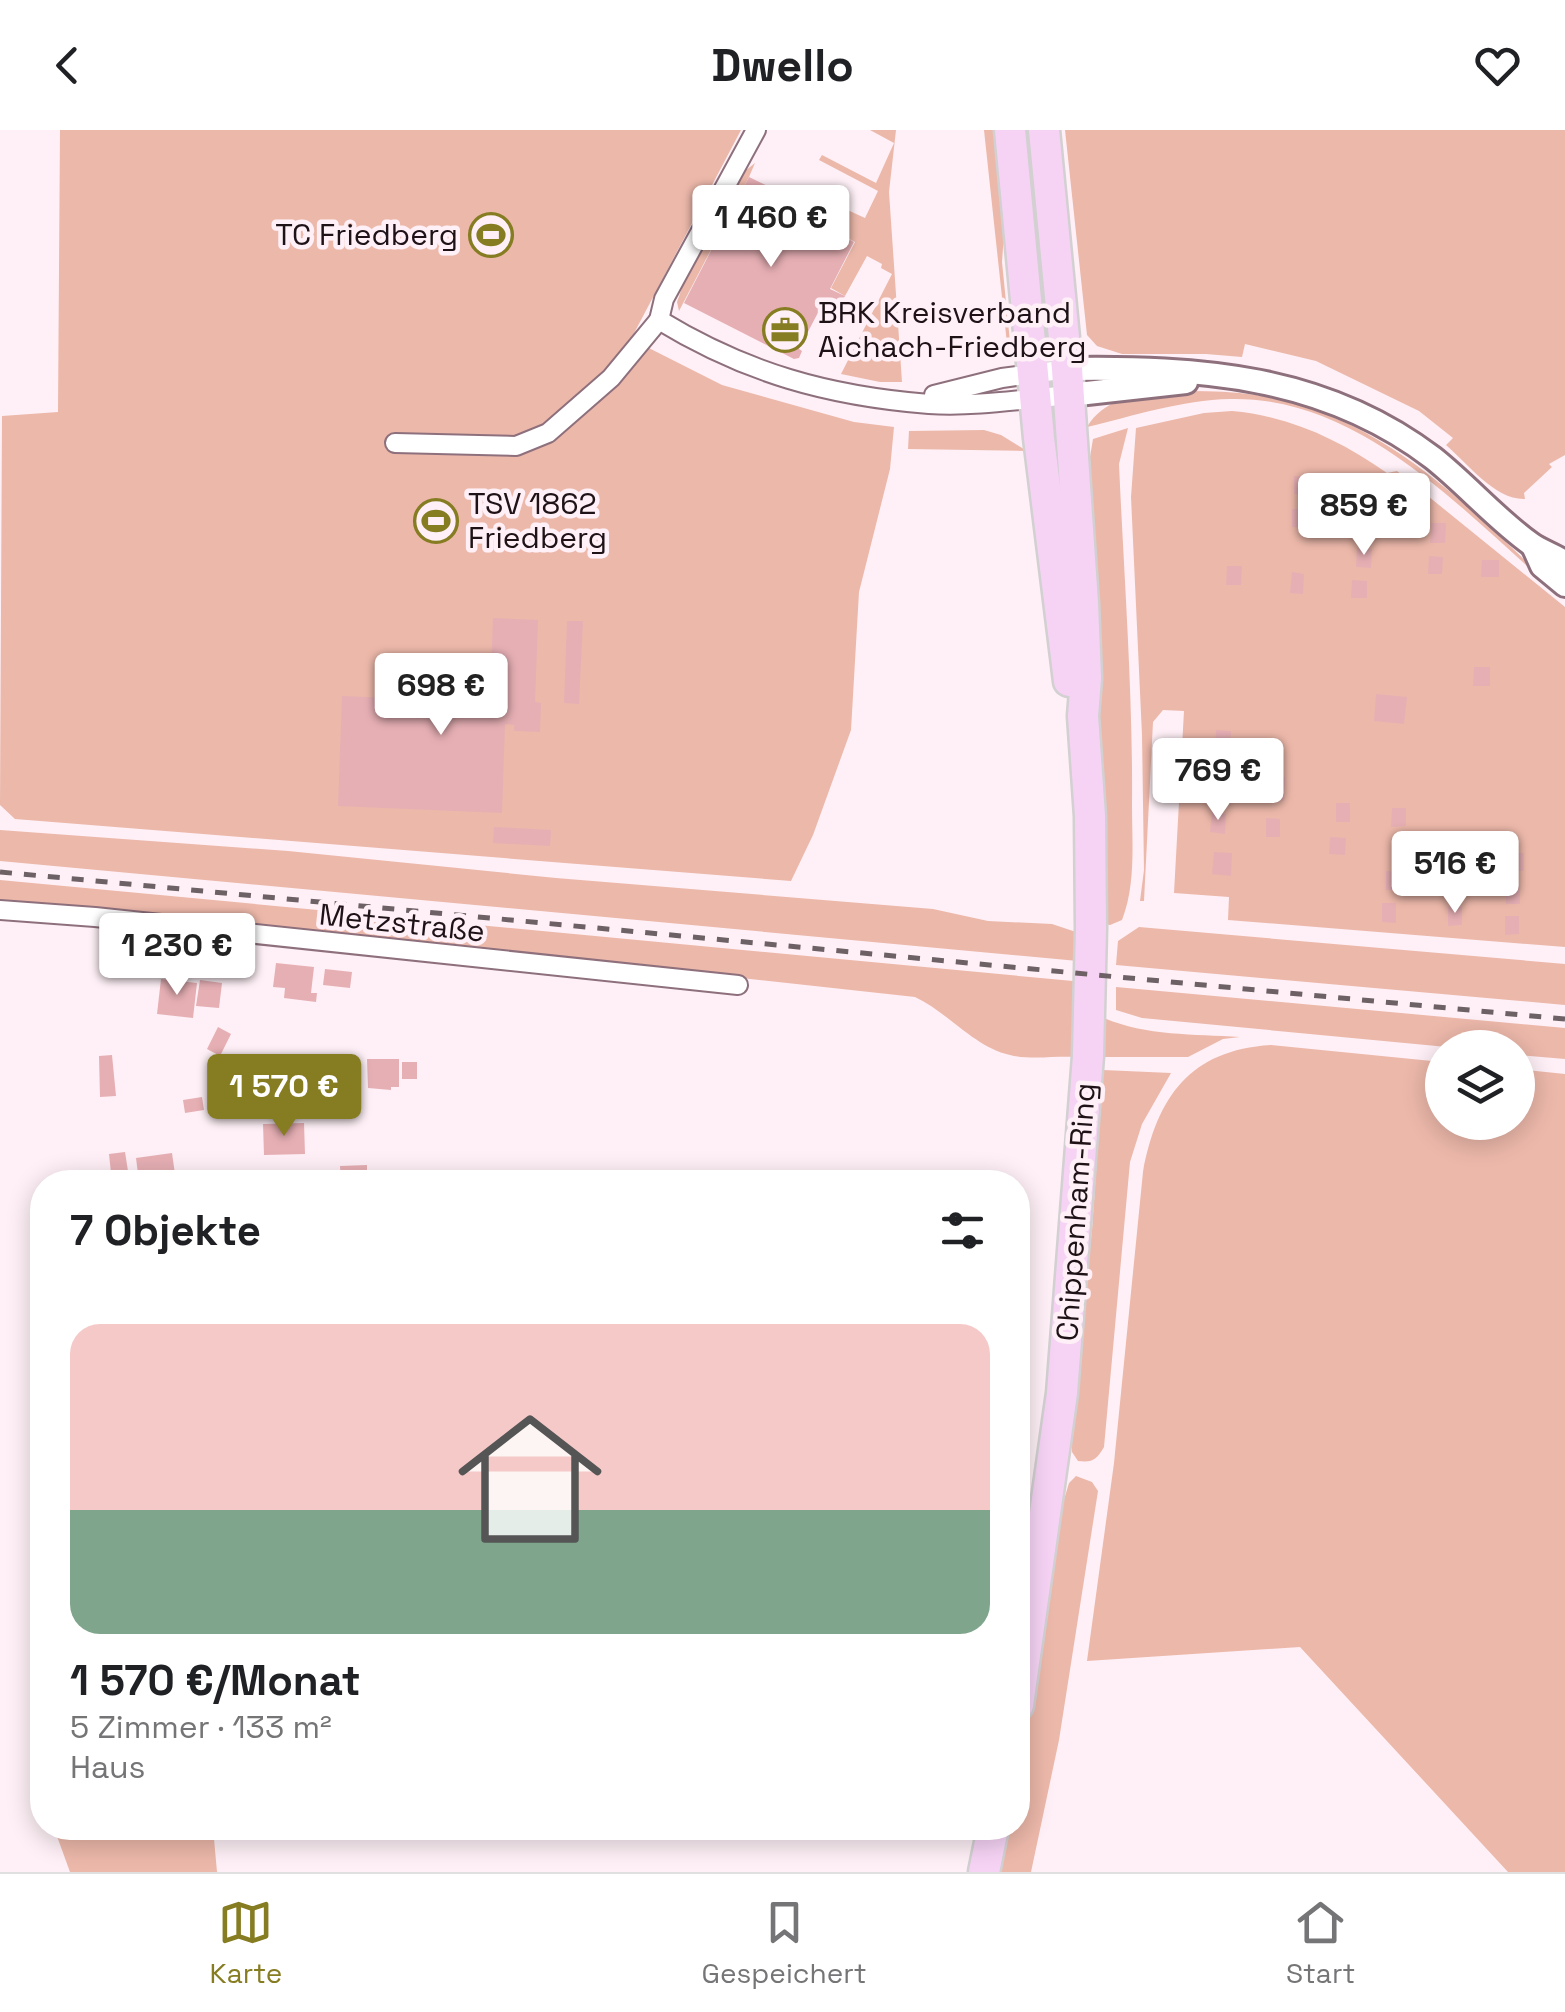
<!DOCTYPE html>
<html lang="de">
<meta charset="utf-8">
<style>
:root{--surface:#fff;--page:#f6f6f6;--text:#202124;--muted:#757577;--line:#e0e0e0;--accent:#867c22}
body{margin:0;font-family:"Space Grotesk",sans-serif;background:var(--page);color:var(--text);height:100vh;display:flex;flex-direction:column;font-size:38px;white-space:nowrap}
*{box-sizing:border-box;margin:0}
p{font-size:32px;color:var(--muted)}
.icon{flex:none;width:55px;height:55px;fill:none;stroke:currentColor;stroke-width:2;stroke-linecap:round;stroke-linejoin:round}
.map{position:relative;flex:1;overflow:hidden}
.panel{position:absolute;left:30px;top:1040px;width:1000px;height:670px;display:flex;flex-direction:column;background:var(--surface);border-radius:40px;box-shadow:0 5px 25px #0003}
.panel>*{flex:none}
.tools{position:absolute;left:1425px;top:900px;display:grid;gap:20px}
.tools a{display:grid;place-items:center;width:110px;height:110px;border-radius:50%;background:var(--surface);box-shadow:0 5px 25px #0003;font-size:50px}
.price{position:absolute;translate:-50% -85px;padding:0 22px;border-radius:10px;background:#fff;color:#222;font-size:32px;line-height:65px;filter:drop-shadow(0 2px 5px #0008)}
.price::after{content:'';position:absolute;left:50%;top:60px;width:30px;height:22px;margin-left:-15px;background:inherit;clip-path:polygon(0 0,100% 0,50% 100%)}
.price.current{background:var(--accent);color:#fff}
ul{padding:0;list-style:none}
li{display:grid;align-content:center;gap:20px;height:530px;padding:0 40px}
li span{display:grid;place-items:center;height:310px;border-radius:30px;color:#555}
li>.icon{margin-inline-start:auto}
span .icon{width:180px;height:180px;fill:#fffc;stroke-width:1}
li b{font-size:42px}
h2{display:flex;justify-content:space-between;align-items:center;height:120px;padding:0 40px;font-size:42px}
header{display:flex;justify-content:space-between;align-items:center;height:130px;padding:0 40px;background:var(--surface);font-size:45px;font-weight:800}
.menu{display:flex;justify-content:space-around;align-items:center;height:140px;border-top:2px solid var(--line);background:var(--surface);font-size:28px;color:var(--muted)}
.menu a{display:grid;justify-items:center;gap:5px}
.menu .current{color:var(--accent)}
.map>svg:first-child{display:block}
.green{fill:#ecb8aa}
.building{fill:#e6afb4}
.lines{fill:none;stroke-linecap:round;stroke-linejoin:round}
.minor-casing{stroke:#8e707d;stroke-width:22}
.tertiary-casing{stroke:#8e707d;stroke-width:28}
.primary-casing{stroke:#d2d0d1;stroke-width:35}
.minor{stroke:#fff;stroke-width:18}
.tertiary{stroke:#fff;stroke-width:22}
.primary{stroke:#f6d3f5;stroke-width:30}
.rail{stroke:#6e6166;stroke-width:5;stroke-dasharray:12 12;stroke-linecap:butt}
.labels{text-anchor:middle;stroke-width:9;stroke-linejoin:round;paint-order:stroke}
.poi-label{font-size:30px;fill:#1e1217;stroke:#fef0f6;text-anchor:start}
.street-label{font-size:30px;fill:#1e1217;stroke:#fef0f6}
</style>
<header><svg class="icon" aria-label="back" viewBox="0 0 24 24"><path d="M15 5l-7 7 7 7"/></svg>Dwello<svg class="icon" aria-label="heart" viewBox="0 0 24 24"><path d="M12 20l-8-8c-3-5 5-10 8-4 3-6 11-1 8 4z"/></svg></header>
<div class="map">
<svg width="1565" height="1742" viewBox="0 0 1565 1742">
<rect width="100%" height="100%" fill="#fef0f6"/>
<g class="green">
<path d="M60 0H741L631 209 722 255 854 292 894 297 890 339 859 462 851 600 813 705 791 751 15 689 0 675 2 286 58 282Z"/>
<path d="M870 0H896L889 62 902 252H880L841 244 892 144 881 138 882 134 867 126 845 166 831 158 855 112 830 99 841 77 865 88 878 61 819 30 822 25 876 53 894 13Z"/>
<path d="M984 0H999L1006 74 1002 132 1010 212 1008 223Z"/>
<path d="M1065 0H1565V325L1549 334 1552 337 1524 363 1525 369C1495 370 1468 334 1446 315L1453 308 1419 281 1316 231 1245 214 1242 227 1206 224H1122L1097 216 1087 205Z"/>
<path d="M755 33 749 47 679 181 677 172 682 158 745 41Z"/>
<path d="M1163 261C1194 261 1225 260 1256 265 1374 283 1458 365 1539 444H1536C1452 369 1353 266 1230 269 1182 270 1133 286 1087 297 1104 269 1133 266 1163 261Z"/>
<path d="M1232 281C1290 286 1340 310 1387 343L1397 341 1565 477V817L1228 790 1229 767 1174 763 1184 581 1163 580 1153 592 1144 771H1140L1144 740 1142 605 1131 367 1136 298 1204 283Z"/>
<path d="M1128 298 1119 334C1124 448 1133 562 1132 675 1132 713 1136 754 1122 790L1110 795 1104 794 1099 544 1090 327 1093 309Z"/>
<path d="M984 300 1001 305 1027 321 908 319 909 301Z"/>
<path d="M0 700 288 721 556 748 933 779 988 791 1052 794 1079 803 1078 831 0 731Z"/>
<path d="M0 750 1073 851 1074 927C1054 926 1029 930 1010 925 974 917 949 883 915 867L163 785 0 770Z"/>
<path d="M1139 797 1565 834V875L1116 835 1118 811Z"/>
<path d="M1116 857 1565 898V929L1518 925V918L1447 917 1142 888 1116 880Z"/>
<path d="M1104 888C1146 906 1194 904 1240 907L1223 909 1188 927H1103Z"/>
<path d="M1271 915 1442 932V992H1518V939L1565 944V1742H1508L1300 1517 1087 1531 1114 1333 1143 1042C1157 967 1190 920 1271 915Z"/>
<path d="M1103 940 1171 943 1142 994 1130 1032 1104 1317C1097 1329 1093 1333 1078 1331L1072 1322V1285L1092 1100Z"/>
<path d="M1076 1346 1092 1352 1098 1361 1059 1610 1031 1742H997L1007 1698H1018V1649L1057 1393 1069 1353Z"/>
<path d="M54 1698H213L217 1742H70Z"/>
</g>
<g class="building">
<path d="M749 47 815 79 810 89 831 96 830 99 854 112 830 159 845 166 837 182 822 175 799 219 802 221 799 228 794 229 684 173Z"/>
<path d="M1294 346 1314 348 1313 366 1294 364Z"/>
<path d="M1292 379H1309V398L1292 397Z"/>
<path d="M1431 393H1446L1445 413H1430Z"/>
<path d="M1357 418 1372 419 1371 438 1356 437Z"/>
<path d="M1429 426 1443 427 1442 444H1428Z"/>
<path d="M1482 430H1499V447H1481Z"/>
<path d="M1227 436H1242L1241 455H1226Z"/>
<path d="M1292 442 1304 444 1303 464 1290 463Z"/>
<path d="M1352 450 1367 451V468H1351Z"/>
<path d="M493 488 538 490 535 572 541 573 540 602 514 601V595L505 594 502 683 338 676 342 566 498 572 500 539H491Z"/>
<path d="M567 491H583L579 574 564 573Z"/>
<path d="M1474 537H1490V556H1473Z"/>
<path d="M1376 564 1407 567 1404 594 1374 591Z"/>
<path d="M1216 600 1231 601 1230 618H1215Z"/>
<path d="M1213 638 1227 640V663L1212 662Z"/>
<path d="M1270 646 1285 647 1284 671 1270 669 1271 663 1261 662 1263 654 1269 653Z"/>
<rect x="1336" y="673" width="14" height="19"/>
<path d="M1392 678H1406V696L1391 697Z"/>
<path d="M1212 682 1226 684 1225 704 1210 702Z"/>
<path d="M1266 688 1280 689V707H1266Z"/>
<path d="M494 697 551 700 550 716 493 713Z"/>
<path d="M1330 707 1346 708 1345 725 1329 724Z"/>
<rect x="1454" y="718" width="14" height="18"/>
<path d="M1214 722 1232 723 1231 746 1212 744Z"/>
<path d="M1510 723H1524V741H1509Z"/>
<path d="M1386 741 1401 742V760H1386Z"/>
<rect x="1452" y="749" width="13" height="20"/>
<rect x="1506" y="755" width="14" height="19"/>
<path d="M1382 773H1396V793L1382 792Z"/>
<path d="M1448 777H1462V795L1448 796Z"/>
<path d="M1505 786H1519V804L1505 805Z"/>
<path d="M276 833 314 837 311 863H317L316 872 284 868 285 858 273 857Z"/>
<path d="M325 839 352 842 350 858 323 855Z"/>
<path d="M161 849 197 853 193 888 157 884Z"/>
<path d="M200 850 222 853 219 878 196 876Z"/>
<path d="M218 897 231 904 220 926 207 919Z"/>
<path d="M298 924 299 953H260L259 925Z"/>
<path d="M112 925 116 966 100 967 99 926Z"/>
<path d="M367 929H399V957H391V960L368 958Z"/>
<rect x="402" y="932" width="15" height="17"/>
<path d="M332 939 348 940 346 963 319 961 320 946 331 947Z"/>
<path d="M202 967 204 980 185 983 183 970Z"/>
<path d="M315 967V986L296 987 295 970Z"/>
<path d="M304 993 305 1024 264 1025 263 994Z"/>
<path d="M125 1022 128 1041 111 1043 109 1024Z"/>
<path d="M172 1023 176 1051 139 1052 136 1028Z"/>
<path d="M367 1035V1052H341L340 1036Z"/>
</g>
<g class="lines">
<g class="minor-casing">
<g id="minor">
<path d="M659 190 664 169 756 0"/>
<path d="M934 265 1002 248 1067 239"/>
<path d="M395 313 516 316 548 303 611 248 659 190C746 243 828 266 929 274 975 277 1023 269 1069 265"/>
<path d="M0 780 95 787 738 855"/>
</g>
</g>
<g class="tertiary-casing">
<g id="tertiary">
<path d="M1067 239C1199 237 1324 245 1433 328 1467 355 1496 389 1531 414 1542 422 1555 425 1565 433"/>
<path d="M1069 265 1186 252"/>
<path d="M1533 416 1542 436 1565 455"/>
</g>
</g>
<g class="primary-casing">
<g id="primary">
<path d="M1010 0 1039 308 1069 551"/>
<path d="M1018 1575 1062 1263 1088 926 1091 798 1090 686 1083 586 1086 548 1083 473 1067 239 1044 0"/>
<path d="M984 1742 993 1698"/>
</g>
</g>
<use href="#minor" class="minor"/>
<use href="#tertiary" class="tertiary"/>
<use href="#primary" class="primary"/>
<path class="rail" d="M0 742 1565 889"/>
</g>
<defs>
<g id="stadium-ring" transform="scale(2.25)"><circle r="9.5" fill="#fef0f6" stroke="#867c22" stroke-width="1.5"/><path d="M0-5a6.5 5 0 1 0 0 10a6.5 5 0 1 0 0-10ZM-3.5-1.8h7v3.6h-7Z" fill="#867c22"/></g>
<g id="office-ring" transform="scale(2.25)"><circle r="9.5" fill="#fef0f6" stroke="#867c22" stroke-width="1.5"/><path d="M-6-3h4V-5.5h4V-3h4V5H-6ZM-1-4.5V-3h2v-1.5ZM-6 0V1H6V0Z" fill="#867c22"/></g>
</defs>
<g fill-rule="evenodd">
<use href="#stadium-ring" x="491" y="105"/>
<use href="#office-ring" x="785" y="200"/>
<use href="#stadium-ring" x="436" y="391"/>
</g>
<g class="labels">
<g class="poi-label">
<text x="458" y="115" text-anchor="end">TC Friedberg</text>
<text x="818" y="193">BRK Kreisverband<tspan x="818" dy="34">Aichach-Friedberg</tspan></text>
<text x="468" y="384">TSV 1862<tspan x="468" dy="34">Friedberg</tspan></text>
</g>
<g class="street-label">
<text transform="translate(402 793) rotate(6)" y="10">Metzstraße</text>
<text transform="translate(1076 1082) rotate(-86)" y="10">Chippenham-Ring</text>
</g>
</g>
</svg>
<div class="tools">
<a><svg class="icon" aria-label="layers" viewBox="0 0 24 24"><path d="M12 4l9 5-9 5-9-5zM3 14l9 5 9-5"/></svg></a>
</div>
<b class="price" style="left:771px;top:140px">1 460 €</b>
<b class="price" style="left:1364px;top:428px">859 €</b>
<b class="price" style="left:441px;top:608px">698 €</b>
<b class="price" style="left:1218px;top:693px">769 €</b>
<b class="price" style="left:1455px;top:786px">516 €</b>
<b class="price" style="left:177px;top:868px">1 230 €</b>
<b class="price current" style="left:284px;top:1009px">1 570 €</b>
<section class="panel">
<h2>7 Objekte<svg class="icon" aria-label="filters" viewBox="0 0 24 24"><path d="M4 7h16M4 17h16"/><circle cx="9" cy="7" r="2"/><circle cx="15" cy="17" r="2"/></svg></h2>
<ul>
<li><span style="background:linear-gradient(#f6c9c9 60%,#7fa58c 0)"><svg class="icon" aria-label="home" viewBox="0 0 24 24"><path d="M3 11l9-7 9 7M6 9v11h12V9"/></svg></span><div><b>1 570 €/Monat</b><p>5 Zimmer · 133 m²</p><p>Haus</p></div></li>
</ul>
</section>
</div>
<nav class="menu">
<a class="current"><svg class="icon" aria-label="map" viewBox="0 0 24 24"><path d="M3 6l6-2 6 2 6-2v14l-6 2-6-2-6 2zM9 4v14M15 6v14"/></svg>Karte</a>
<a><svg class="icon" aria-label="saved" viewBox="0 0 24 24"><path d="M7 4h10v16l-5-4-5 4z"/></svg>Gespeichert</a>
<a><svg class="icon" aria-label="home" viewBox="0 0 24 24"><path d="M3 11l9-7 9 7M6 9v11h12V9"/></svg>Start</a>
</nav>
